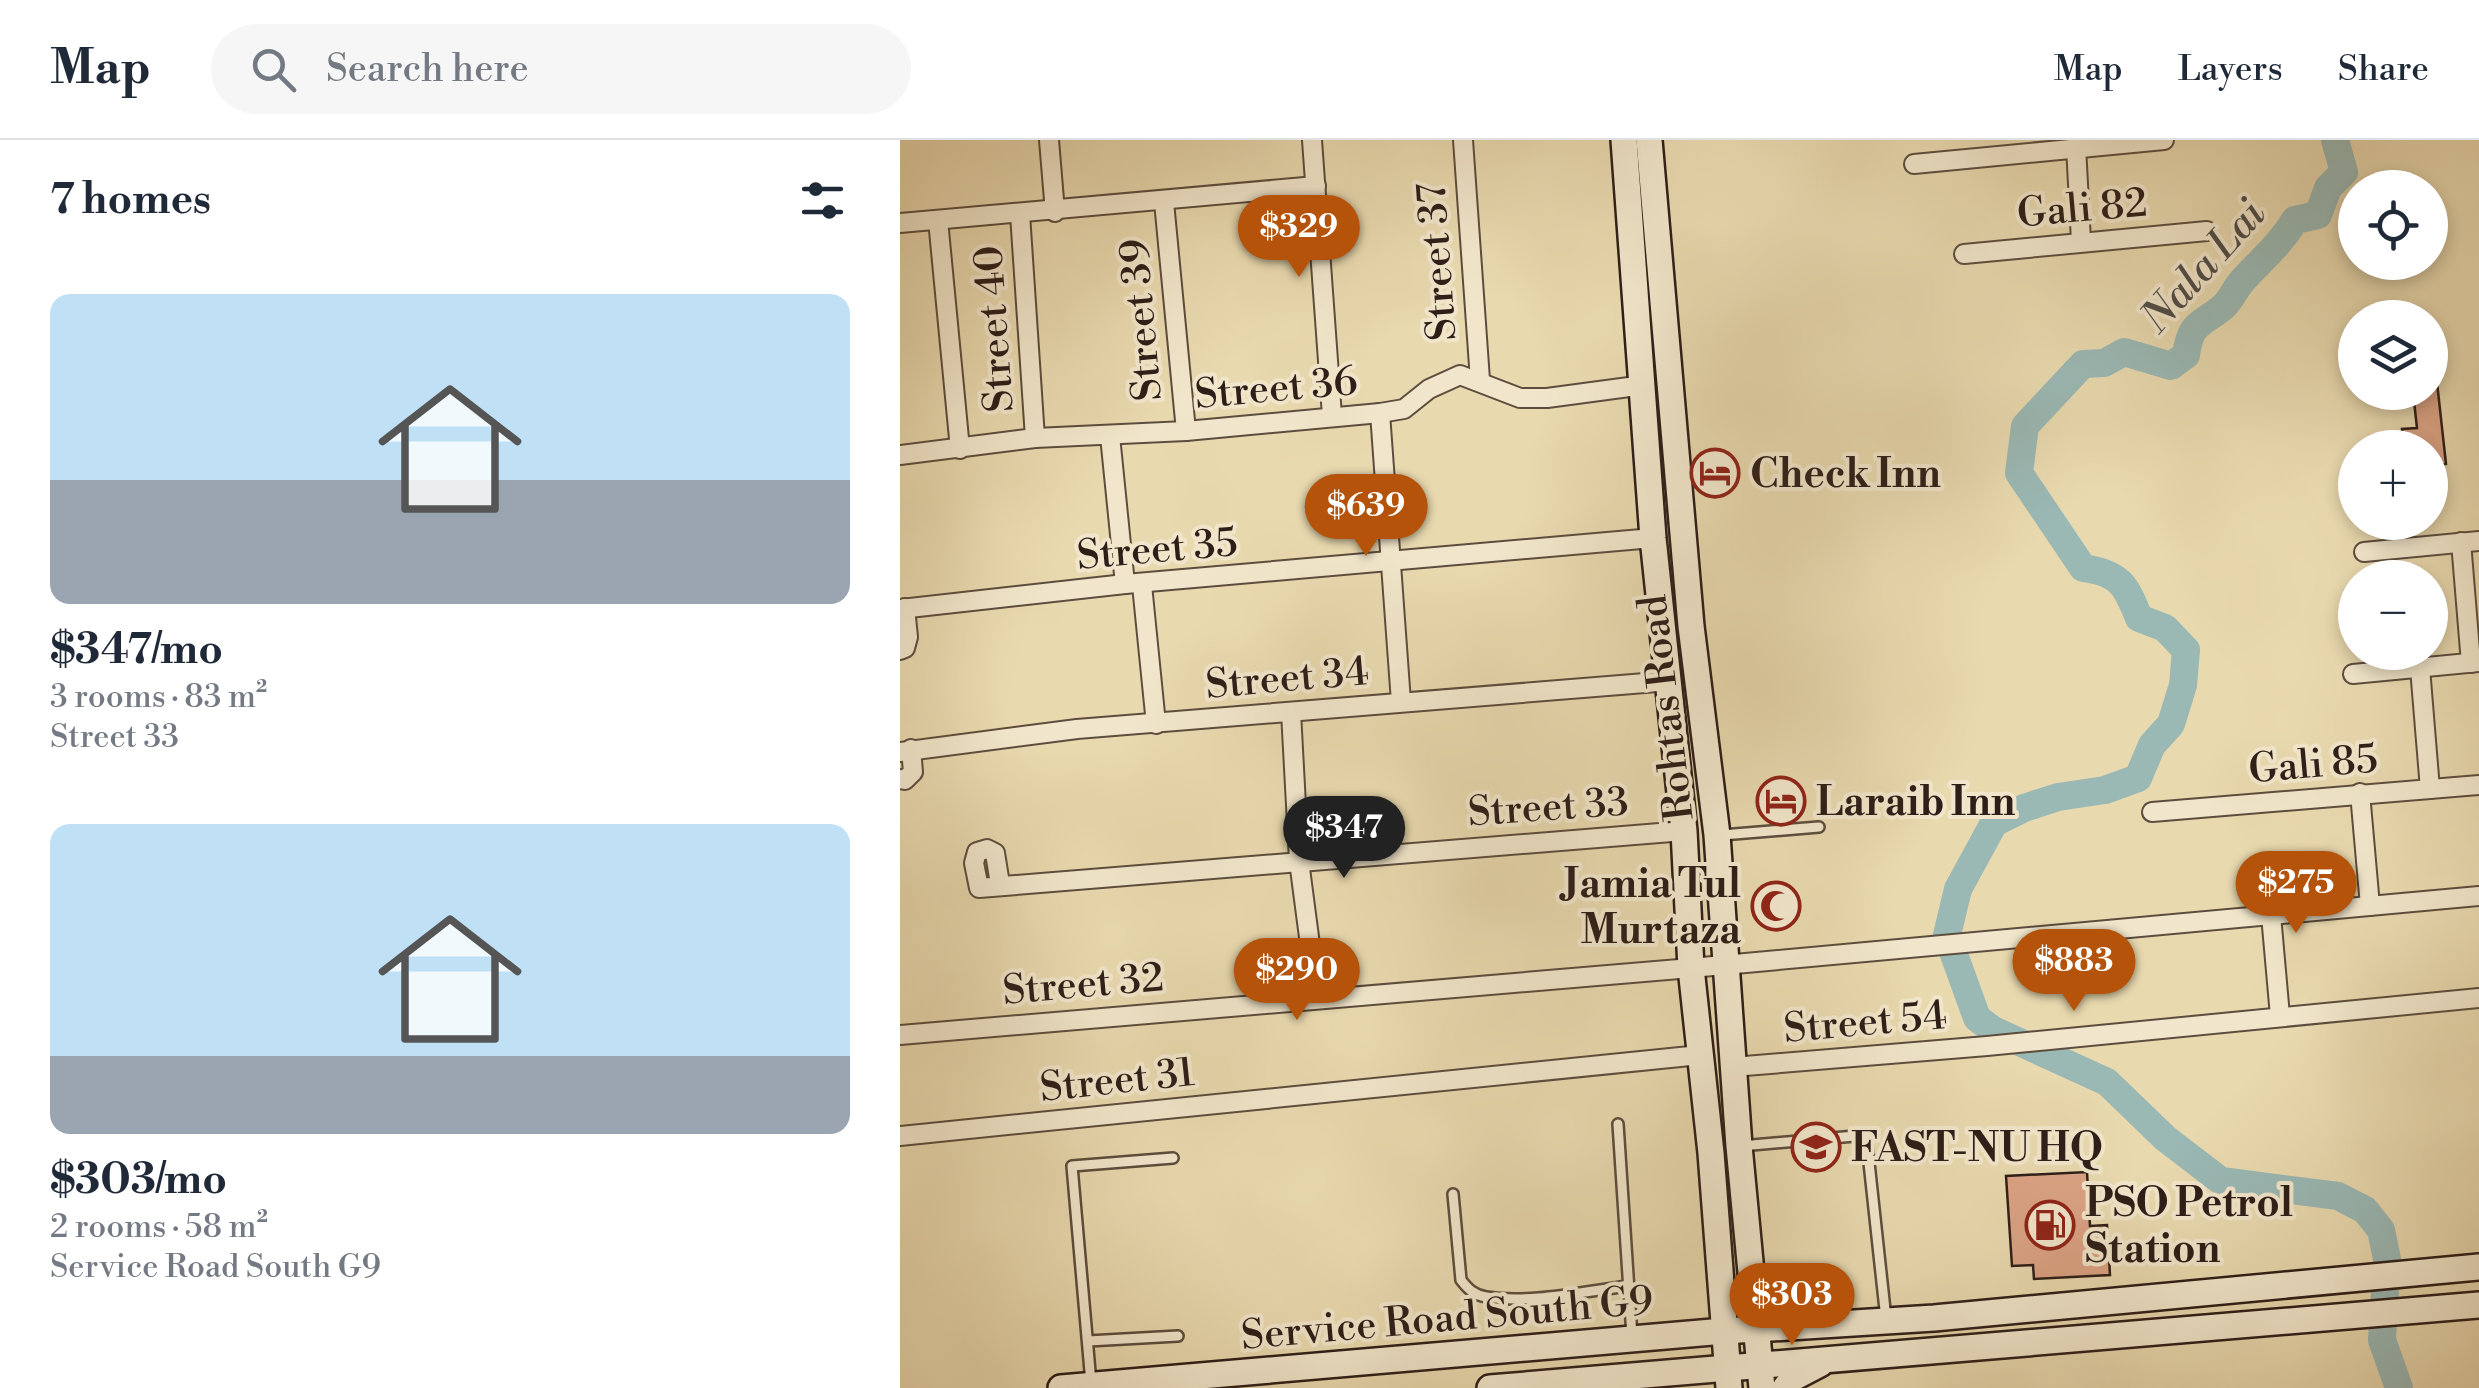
<!DOCTYPE html>
<meta charset="utf-8">
<style>
:root{--surface:#fff;--page:#f6f6f7;--text:#1f2937;--muted:#747a83;--line:#e0e1e3;--accent:#b45309}
body{margin:0;font-family:"Libre Bodoni",serif;background:var(--page);color:var(--text);height:100vh;display:flex;flex-direction:column;font-size:38px;white-space:nowrap}
*{box-sizing:border-box;margin:0}
p{font-size:32px;color:var(--muted)}
.icon{flex:none;width:55px;height:55px;fill:none;stroke:currentColor;stroke-width:2;stroke-linecap:round;stroke-linejoin:round}
.map{position:relative;flex:1;overflow:hidden}
.panel{display:flex;flex-direction:column;background:var(--surface);width:900px}
.panel>*{flex:none}
.controls{position:absolute;left:1438px;top:30px;display:grid;gap:20px}
.controls a{display:grid;place-items:center;width:110px;height:110px;border-radius:50%;background:var(--surface);box-shadow:0 5px 15px #0003;font-size:50px}
.price{position:absolute;translate:-50% -85px;padding:0 22px;border-radius:35px;background:var(--accent);color:#fff;font-size:32px;line-height:65px;filter:drop-shadow(0 2px 5px #0008)}
.price::after{content:'';position:absolute;left:50%;top:60px;width:30px;height:22px;margin-left:-15px;background:inherit;clip-path:polygon(0 0,100% 0,50% 100%)}
.price.current{background:#222;color:#fff}
ul{padding:0;list-style:none}
li{display:grid;align-content:center;gap:20px;height:530px;padding:0 50px}
li span{display:grid;place-items:center;height:310px;border-radius:20px;color:#555}
li>.icon{margin-inline-start:auto}
span .icon{width:180px;height:180px;fill:#fffc;stroke-width:1}
li b{font-size:42px}
h2{display:flex;justify-content:space-between;align-items:center;height:120px;padding:0 50px;font-size:42px}
header{display:flex;align-items:center;gap:60px;box-sizing:border-box;height:140px;padding:0 50px;background:var(--surface);border-bottom:2px solid var(--line)}
header strong{font-size:48px}
nav{display:flex;gap:55px;margin-inline-start:auto;font-size:35px}
.search{width:700px;height:90px;background:var(--page);display:flex;align-items:center;gap:25px;box-sizing:border-box;padding:0 35px;border-radius:55px;color:var(--muted);font-size:38px}
main{display:flex;flex:1;min-height:0}
.map>svg:first-child{display:block}
.lines{fill:none;stroke-linecap:round;stroke-linejoin:round}
.river{stroke:#9ab8b4;stroke-width:28}
.building{fill:#dba385;stroke:#2e1e18;stroke-width:2.5}
.service-casing{stroke:#5d4d3e;stroke-width:14}
.minor-casing{stroke:#5d4d3e;stroke-width:22}
.secondary-casing{stroke:#2e1e18;stroke-width:30}
.service{stroke:#f1e6cb;stroke-width:9}
.minor{stroke:#f1e6cb;stroke-width:18}
.secondary{stroke:#f1e6cb;stroke-width:25}
.labels{text-anchor:middle;stroke-width:8;stroke-linejoin:round;paint-order:stroke}
.street-label{font-size:40px;fill:#2e1e18;stroke:#f1e6cb}
.poi-label{font-size:40px;font-weight:bold;fill:#2e1e18;stroke:#f1e6cb;text-anchor:start}
.water-label{font-size:42px;font-style:italic;fill:#4e4c47;stroke:#f1e6cb}
</style>
<header>
<strong>Map</strong>
<div class="search"><svg class="icon" aria-label="search" viewBox="0 0 24 24"><circle cx="10" cy="10" r="6"/><path d="M15 15l6 6"/></svg>Search here</div>
<nav><a>Map</a><a>Layers</a><a>Share</a></nav>
</header>
<main>
<section class="panel">
<h2>7 homes<svg class="icon" aria-label="filters" viewBox="0 0 24 24"><path d="M4 7h16M4 17h16"/><circle cx="9" cy="7" r="2"/><circle cx="15" cy="17" r="2"/></svg></h2>
<ul>
<li><span style="background:linear-gradient(#bfe0f5 60%,#9aa5b1 0)"><svg class="icon" aria-label="home" viewBox="0 0 24 24"><path d="M3 11l9-7 9 7M6 9v11h12V9"/></svg></span><div><b>$347/mo</b><p>3 rooms · 83 m²</p><p>Street 33</p></div></li>
<li><span style="background:linear-gradient(#bfe0f5 75%,#9aa5b1 0)"><svg class="icon" aria-label="home" viewBox="0 0 24 24"><path d="M3 11l9-7 9 7M6 9v11h12V9"/></svg></span><div><b>$303/mo</b><p>2 rooms · 58 m²</p><p>Service Road South G9</p></div></li>
</ul>
</section>
<div class="map">
<svg width="1579" height="1248" viewBox="0 0 1579 1248">
<rect width="100%" height="100%" fill="#e9d9af"/>
<filter id="stains"><feTurbulence type="fractalNoise" baseFrequency=".002" numOctaves="4"/><feColorMatrix values="0 0 0 0 .2 0 0 0 0 .09 0 0 0 0 .02 0 0 0 .5 -.17"/></filter>
<radialGradient id="worn" r=".72"><stop offset=".6" stop-color="#630" stop-opacity="0"/><stop offset="1" stop-color="#630" stop-opacity=".3"/></radialGradient>
<g class="lines">
<path class="river" d="M1435 0 1444 32 1428 48 1418 75 1395 80C1380 105 1361 120 1342 141 1335 149 1331 160 1323 167 1300 186 1291 181 1286 215L1271 226 1224 212 1204 223 1183 224 1125 286 1119 333 1183 428C1220 433 1226 445 1239 478L1265 488 1286 510 1283 545 1271 584 1252 605 1238 638 1205 650 1158 657 1124 668 1094 683 1058 749 1047 795 1077 878 1093 890 1207 942 1265 998 1321 1041 1438 1056 1465 1070 1481 1090 1487 1119 1482 1200 1499 1248"/>
</g>
<g class="building">
<path d="M1534 215 1546 324 1530 326V308H1483L1504 305 1502 289 1517 288 1513 252H1530V216Z"/>
<path d="M1187 1032 1190 1086 1207 1085 1210 1135 1134 1139 1133 1125 1112 1126 1106 1036Z"/>
</g>
<g class="lines">
<g class="service-casing">
<g id="service">
<path d="M822 695 919 687"/>
<path d="M718 984 732 1196"/>
<path d="M841 1006 966 995 986 1179"/>
<path d="M553 1054 561 1140C568 1149 574 1155 586 1157 632 1164 684 1151 729 1146"/>
<path d="M188 1201 278 1196"/>
<path d="M191 1243 172 1026 273 1018"/>
</g>
</g>
<g class="minor-casing">
<g id="minor">
<path d="M149 0 155 72"/>
<path d="M412 0 432 276"/>
<path d="M563 0 580 240"/>
<path d="M1176 6 1181 101"/>
<path d="M1014 24 1264 0"/>
<path d="M264 62 286 291"/>
<path d="M120 74 135 298"/>
<path d="M38 80 60 309"/>
<path d="M0 83 416 46"/>
<path d="M1064 114 1307 91"/>
<path d="M480 273 501 562"/>
<path d="M210 296 225 444"/>
<path d="M0 315 135 298 286 291 480 273 504 269 529 249 560 235 620 258H647L744 245"/>
<path d="M1561 402 1571 523"/>
<path d="M1464 412 1579 401"/>
<path d="M242 445 256 584"/>
<path d="M0 469 225 444 753 398"/>
<path d="M0 510 5 508 8 497 5 468"/>
<path d="M1520 528 1530 649"/>
<path d="M1453 534 1579 522"/>
<path d="M391 572 399 721 417 858"/>
<path d="M0 612 177 589 770 541"/>
<path d="M0 639 5 640 13 632 11 609"/>
<path d="M1460 653 1470 766"/>
<path d="M1252 672 1579 645"/>
<path d="M100 744 95 713 87 709 77 712 74 723 79 748 784 691"/>
<path d="M1371 775 1380 876"/>
<path d="M0 895 791 828 1579 756"/>
<path d="M833 927 1087 906 1579 858"/>
<path d="M0 996 800 915"/>
</g>
</g>
<g class="secondary-casing">
<g id="secondary">
<path d="M724 0 753 398 784 691 791 828 811 1013 829 1248"/>
<path d="M749 0 791 486 817 695 839 1006 862 1248"/>
<path d="M161 1248 824 1191 1034 1178 1579 1127"/>
<path d="M590 1248 1579 1165"/>
<path d="M885 1248 893 1238 920 1224"/>
</g>
</g>
<use href="#service" class="service"/>
<use href="#minor" class="minor"/>
<use href="#secondary" class="secondary"/>
</g>
<defs>
<g id="hotel-ring" transform="scale(2.5)"><circle r="9.5" fill="#f1e6cb" stroke="#8f2418" stroke-width="1.5"/><path d="M-6-4.5h1.5V1H6V5H4.5V3h-9V5H-6ZM-4 0a1.8 1.8 0 1 1 3.6 0ZM.5 0V-2.5h3Q6-2.5 6 0Z" fill="#8f2418"/></g>
<g id="mosque-ring" transform="scale(2.5)"><circle r="9.5" fill="#f1e6cb" stroke="#8f2418" stroke-width="1.5"/><path d="M3.5-4.9A6 6 0 1 0 3.5 4.9A5 5 0 1 1 3.5-4.9Z" fill="#8f2418"/></g>
<g id="university-ring" transform="scale(2.5)"><circle r="9.5" fill="#f1e6cb" stroke="#8f2418" stroke-width="1.5"/><path d="M0-5L7-2L0 1L-7-2ZM-4 1L0 2.5L4 1V4Q0 6-4 4Z" fill="#8f2418"/></g>
<g id="fuel-ring" transform="scale(2.5)"><circle r="9.5" fill="#f1e6cb" stroke="#8f2418" stroke-width="1.5"/><path d="M-5.5-6h7V0h2V4h1.3V-2.5L3-4.5l.8-.8L6-3V5H2.5V1h-1V6h-7ZM-4.2-4.7v3.2H.2V-4.7Z" fill="#8f2418"/></g>
</defs>
<g fill-rule="evenodd">
<use href="#hotel-ring" x="815" y="333"/>
<use href="#hotel-ring" x="881" y="661"/>
<use href="#mosque-ring" x="876" y="766"/>
<use href="#university-ring" x="916" y="1007"/>
<use href="#fuel-ring" x="1150" y="1085"/>
</g>
<g class="labels">
<g class="street-label">
<text transform="translate(1182 67) rotate(-5)" y="14">Gali 82</text>
<text transform="translate(536 122) rotate(-94)" y="14">Street 37</text>
<text transform="translate(240 180) rotate(-95)" y="14">Street 39</text>
<text transform="translate(93 189) rotate(-94)" y="14">Street 40</text>
<text transform="translate(376 247) rotate(-5)" y="14">Street 36</text>
<text transform="translate(257 408) rotate(-5)" y="14">Street 35</text>
<text transform="translate(387 537) rotate(-5)" y="14">Street 34</text>
<text transform="translate(765 568) rotate(-97)" y="14">Rohtas Road</text>
<text transform="translate(1413 623) rotate(-5)" y="14">Gali 85</text>
<text transform="translate(648 666) rotate(-4)" y="14">Street 33</text>
<text transform="translate(183 843) rotate(-5)" y="14">Street 32</text>
<text transform="translate(965 881) rotate(-5)" y="14">Street 54</text>
<text transform="translate(217 939) rotate(-6)" y="14">Street 31</text>
<text transform="translate(547 1177) rotate(-5)" y="14">Service Road South G9</text>
</g>
<g class="poi-label">
<text x="850" y="347">Check Inn</text>
<text x="916" y="675">Laraib Inn</text>
<text x="841" y="757" text-anchor="end">Jamia Tul<tspan x="841" dy="46">Murtaza</tspan></text>
<text x="951" y="1021">FAST-NU HQ</text>
<text x="1185" y="1076">PSO Petrol<tspan x="1185" dy="46">Station</tspan></text>
</g>
<g class="water-label">
<text transform="translate(1302 125) rotate(-48)" y="15">Nala Lai</text>
</g>
</g>
<rect width="100%" height="100%" filter="url(#stains)"/>
<rect width="100%" height="100%" fill="url(#worn)"/>
</svg>
<div class="controls">
<a><svg class="icon" aria-label="locate" viewBox="0 0 24 24"><circle cx="12" cy="12" r="6"/><path d="M12 2v4M12 18v4M2 12h4M18 12h4"/></svg></a>
<a><svg class="icon" aria-label="layers" viewBox="0 0 24 24"><path d="M12 4l9 5-9 5-9-5zM3 14l9 5 9-5"/></svg></a>
<a>+</a>
<a>−</a>
</div>
<b class="price" style="left:399px;top:140px">$329</b>
<b class="price" style="left:466px;top:419px">$639</b>
<b class="price current" style="left:444px;top:741px">$347</b>
<b class="price" style="left:1396px;top:796px">$275</b>
<b class="price" style="left:1174px;top:874px">$883</b>
<b class="price" style="left:397px;top:883px">$290</b>
<b class="price" style="left:892px;top:1208px">$303</b>
</div>
</main>
